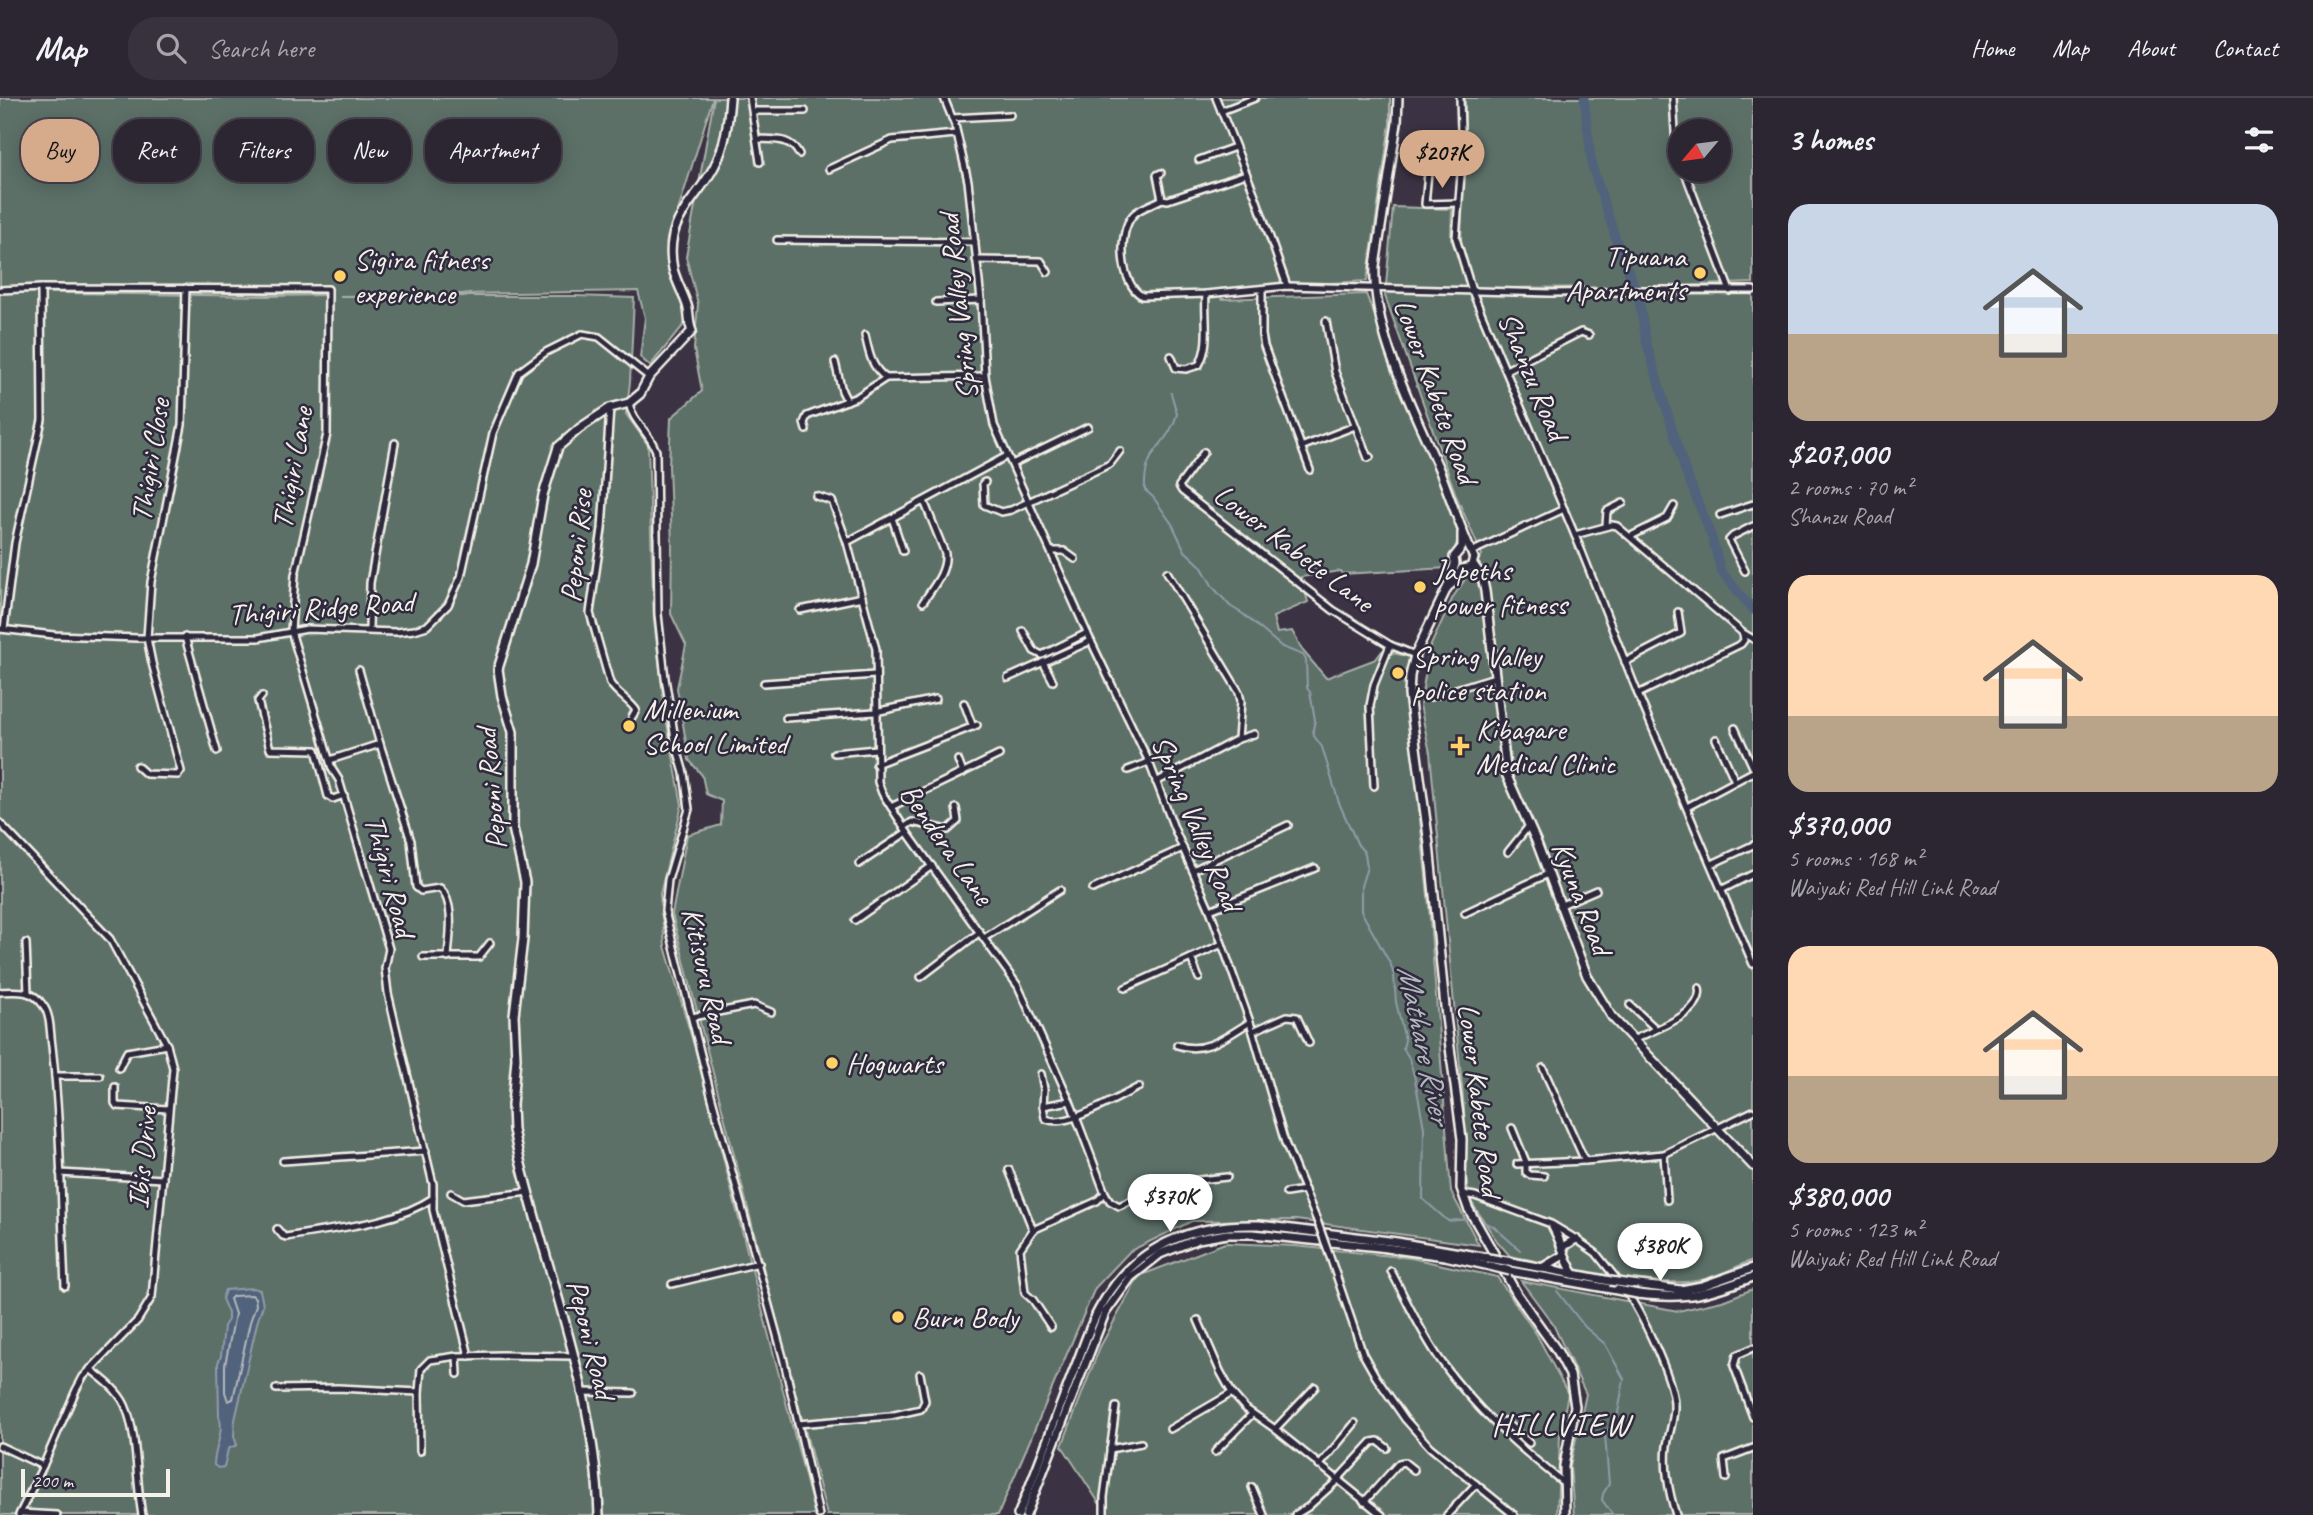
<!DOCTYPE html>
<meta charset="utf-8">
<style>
:root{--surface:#2c2632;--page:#38323e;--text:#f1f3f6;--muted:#a6a5ac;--line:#48434d;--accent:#d6ab8b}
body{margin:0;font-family:Caveat,sans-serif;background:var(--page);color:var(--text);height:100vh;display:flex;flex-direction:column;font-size:26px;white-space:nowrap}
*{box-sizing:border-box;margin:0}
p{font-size:23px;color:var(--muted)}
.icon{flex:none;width:38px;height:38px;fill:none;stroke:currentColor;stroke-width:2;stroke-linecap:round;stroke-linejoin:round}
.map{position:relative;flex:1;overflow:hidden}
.drawer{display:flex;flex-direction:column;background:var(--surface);width:560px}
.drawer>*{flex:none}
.hud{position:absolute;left:21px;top:21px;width:665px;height:63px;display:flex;gap:14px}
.needle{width:46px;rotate:241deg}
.fabs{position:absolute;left:1668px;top:21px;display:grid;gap:14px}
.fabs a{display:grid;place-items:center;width:63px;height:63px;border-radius:50%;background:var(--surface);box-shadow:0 4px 18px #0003,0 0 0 2px var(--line);font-size:35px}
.scale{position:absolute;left:21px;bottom:18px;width:149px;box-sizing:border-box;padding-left:7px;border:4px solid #f4f1e8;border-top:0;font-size:19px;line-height:24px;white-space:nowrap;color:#f4f1e8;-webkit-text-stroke:5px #2f2a3d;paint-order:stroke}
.price{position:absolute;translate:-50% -60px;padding:0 16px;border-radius:24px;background:#fff;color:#222;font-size:23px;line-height:46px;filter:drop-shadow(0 2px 4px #0008)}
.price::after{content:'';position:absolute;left:50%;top:42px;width:21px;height:16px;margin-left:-10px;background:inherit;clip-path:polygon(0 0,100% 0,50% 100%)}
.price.selected{background:var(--accent);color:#111}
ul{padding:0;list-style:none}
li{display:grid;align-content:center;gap:14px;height:371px;padding:0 35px}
li span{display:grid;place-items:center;height:217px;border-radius:21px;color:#555}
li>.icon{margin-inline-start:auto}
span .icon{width:126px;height:126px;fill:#fffc;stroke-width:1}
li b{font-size:30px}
h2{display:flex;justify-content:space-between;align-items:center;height:84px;padding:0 35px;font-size:30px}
.chip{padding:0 24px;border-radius:28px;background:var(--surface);box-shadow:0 4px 18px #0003,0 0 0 2px var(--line);font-size:24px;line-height:63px}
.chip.selected{background:var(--accent);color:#111}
header{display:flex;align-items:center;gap:42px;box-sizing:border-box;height:98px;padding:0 35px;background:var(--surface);border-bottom:2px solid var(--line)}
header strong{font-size:33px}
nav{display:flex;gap:38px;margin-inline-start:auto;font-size:24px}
.search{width:490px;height:63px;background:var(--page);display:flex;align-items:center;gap:18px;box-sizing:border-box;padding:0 24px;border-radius:28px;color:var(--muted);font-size:26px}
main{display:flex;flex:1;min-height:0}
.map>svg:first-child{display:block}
.green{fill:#5b6f67;stroke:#a8b0a8;stroke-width:2;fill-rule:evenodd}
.water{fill:#51627b;stroke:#929ba7;stroke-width:2}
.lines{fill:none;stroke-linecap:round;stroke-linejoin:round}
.shore{stroke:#b3b8bc;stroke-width:2}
.stream{stroke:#929ba7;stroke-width:2}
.river{stroke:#51627b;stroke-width:9}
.minor-casing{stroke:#f4f1e8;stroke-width:10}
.major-casing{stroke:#f4f1e8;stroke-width:12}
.minor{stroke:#2f2a3d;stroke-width:5}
.major{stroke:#2f2a3d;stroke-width:7}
.minor-bridge-casing{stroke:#f4f1e8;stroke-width:10;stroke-linecap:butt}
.major-bridge-casing{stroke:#f4f1e8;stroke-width:12;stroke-linecap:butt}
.minor-bridge{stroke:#2f2a3d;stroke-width:5}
.major-bridge{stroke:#2f2a3d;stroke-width:7}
.poi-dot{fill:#ffd166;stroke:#2f2a3d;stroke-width:2.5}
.labels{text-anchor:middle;stroke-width:5;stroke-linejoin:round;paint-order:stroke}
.poi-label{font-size:30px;fill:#f4f1e8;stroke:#2f2a3d;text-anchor:start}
.street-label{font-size:30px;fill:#f4f1e8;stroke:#2f2a3d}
.water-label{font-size:32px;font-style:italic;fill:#b3b8bc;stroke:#2f2a3d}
.neighbourhood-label{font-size:32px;letter-spacing:2px;fill:#f4f1e8;stroke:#2f2a3d}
</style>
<header>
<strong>Map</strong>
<div class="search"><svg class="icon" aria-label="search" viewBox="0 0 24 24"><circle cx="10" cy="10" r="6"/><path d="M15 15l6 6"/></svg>Search here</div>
<nav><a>Home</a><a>Map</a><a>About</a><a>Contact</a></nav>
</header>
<main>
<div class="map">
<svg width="1753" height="1417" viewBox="0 0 1753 1417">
<rect width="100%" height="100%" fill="#3b3343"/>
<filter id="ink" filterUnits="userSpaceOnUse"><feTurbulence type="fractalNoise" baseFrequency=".0143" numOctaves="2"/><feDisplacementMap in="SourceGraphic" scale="14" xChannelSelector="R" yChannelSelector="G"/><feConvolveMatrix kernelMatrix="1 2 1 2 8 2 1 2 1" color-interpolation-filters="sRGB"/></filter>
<g filter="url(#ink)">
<g class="green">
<path d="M0 0H713L669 142 671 177 685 209 687 223 650 268 640 259 645 220 638 193 340 198H575L634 200 630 284 626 316 648 347 654 523 666 620 682 707 660 796 665 848 696 954 815 1417H0V194L270 198 327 197 0 191Z"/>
<path d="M714 0H1390V26L1367 183 1218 191 1222 201 1366 196 1462 429 1448 470 1342 476 1340 473 1301 479 1308 504 1273 519 1277 535 1292 533 1303 553 1326 580 1376 561 1382 553 1412 559 1406 585 1429 808 1451 1094 1479 1147 1296 1122 1192 1123 1130 1153 1095 1190 998 1417H827L672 816 687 737 721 727 722 703 706 696 702 677 689 662 677 590 686 547 671 516 672 447 669 368 671 320 702 293 694 251 698 206 686 159Z"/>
<path d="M1465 0H1753V185L1638 189 1474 190 1461 145ZM1680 33H1718V72H1680Z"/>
<path d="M1393 109 1452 111 1451 140 1464 173 1469 195 1545 199 1753 196V1162C1732 1170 1709 1183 1687 1184 1633 1187 1564 1168 1510 1158L1497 1143 1470 1102 1466 1080 1464 1010 1430 655 1420 607 1430 549 1453 499 1482 457 1457 400 1385 198Z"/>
<path d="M1225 1145 1295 1148 1411 1160 1497 1179 1537 1237 1568 1296 1560 1336 1557 1417H1107L1062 1348 1100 1249 1139 1178Z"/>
<path d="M1521 1183 1678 1213 1722 1203 1753 1191V1417H1574L1570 1368 1586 1296 1553 1226Z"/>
</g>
<path class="water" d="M253 1190 260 1192 263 1207 257 1225 235 1322 234 1338 237 1347 228 1351 224 1369 218 1370 214 1367C214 1351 225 1333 219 1318L218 1265 221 1258 224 1228 228 1222V1215L222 1201 225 1192Z"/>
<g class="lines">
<path class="shore" d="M252 1197 255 1200 256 1207 250 1224 233 1301 228 1303 225 1294V1267L235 1216 230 1201 233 1198Z"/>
<g class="stream">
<path d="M1171 295 1177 316C1168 350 1143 349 1145 392L1153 399 1172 426 1185 453 1201 468 1213 489 1230 508 1243 516 1282 549 1303 557 1306 562 1307 590 1310 594 1315 622 1313 631 1314 638 1322 649 1339 705 1358 747 1365 755 1367 769 1361 788V813L1391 867 1394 878 1396 904 1405 942 1403 950 1409 960 1415 981 1424 1030 1423 1101 1448 1123 1469 1121"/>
<path d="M1480 1123 1493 1128 1520 1152"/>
<path d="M1557 1193 1585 1229 1605 1246 1624 1281 1618 1315 1605 1337 1609 1386 1603 1396 1602 1402 1613 1417"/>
</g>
<path class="river" d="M1584 0 1592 68 1617 144 1638 198 1647 247 1684 369 1712 440 1721 473 1753 512"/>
<g class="minor-casing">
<g id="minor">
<path d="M750 0 760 64"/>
<path d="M944 0 955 27 968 83 981 202 985 278 994 327 1089 539 1149 664 1174 730 1210 812 1250 924 1285 1045 1318 1125"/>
<path d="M1216 0 1255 97 1287 188"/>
<path d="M1460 0 1462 64 1456 140 1472 193 1582 454 1638 596 1753 866"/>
<path d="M1673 0 1676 50 1680 62"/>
<path d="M753 13H805"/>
<path d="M1221 13 1255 0"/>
<path d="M952 20 1010 17"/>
<path d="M757 41C775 42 790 39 799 56"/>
<path d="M1199 62 1235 49"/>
<path d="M829 71 892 42 956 36"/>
<path d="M1684 72 1730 193"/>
<path d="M1161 75 1157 77 1162 101 1168 102 1246 76"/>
<path d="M1428 75 1425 106 1459 105"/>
<path d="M1162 101C1154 106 1139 110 1133 117 1117 135 1120 186 1142 198L1206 196 1287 188 1550 195 1624 194 1633 192H1753"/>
<path d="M777 142 975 144"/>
<path d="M976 162 1041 163 1048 174"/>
<path d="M0 192 41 190 328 191 327 336 295 477 291 533 332 671 339 682 389 851 385 870 388 895 433 1086V1112L469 1258"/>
<path d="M1262 192V237L1264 248 1310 372"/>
<path d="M936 204 981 202"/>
<path d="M1326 223 1335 274 1368 360 1370 359"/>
<path d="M865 237C869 255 871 269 886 280L985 278"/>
<path d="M1171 258 1176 270 1186 271 1199 267C1211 246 1204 220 1206 196"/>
<path d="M835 264 842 293 847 303"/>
<path d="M1506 272 1581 234 1589 237"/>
<path d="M629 305C632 323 650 335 656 353L658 516 665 580 676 647 684 675 689 711 668 782 665 813 710 993 783 1259 819 1417"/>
<path d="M610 310 602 431 590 515 610 585C617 596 628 601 636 612L632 619"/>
<path d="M806 332 804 325 807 318 857 299 886 280"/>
<path d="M1301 349 1355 328"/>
<path d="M1204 354 1179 388 1182 393 1333 512 1390 547 1415 557"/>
<path d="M1007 358 847 444 876 551 878 684 882 695 907 734 1018 888 1070 1003 1105 1095 1110 1103 1119 1108 1170 1085 1227 1079"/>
<path d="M1012 366 1088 329"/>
<path d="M985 384 983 385 984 407 1001 414 1011 412 1110 366 1120 353"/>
<path d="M816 398 832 403 847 444"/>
<path d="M1720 417 1753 406"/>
<path d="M892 420 903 453"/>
<path d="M1606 428 1607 413 1623 405"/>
<path d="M1575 437 1612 427 1617 428 1743 535 1753 541"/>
<path d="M1631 438 1667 420 1674 408"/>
<path d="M1052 453H1064L1075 461"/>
<path d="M1471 454 1564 411"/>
<path d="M1745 473 1729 442 1733 438 1753 428"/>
<path d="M923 504C933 489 947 474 945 455L924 403"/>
<path d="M800 512 862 499"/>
<path d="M0 531 54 537 138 540H258L307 531 396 534 414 532 427 528 448 507 461 479 493 335 519 274 546 254 582 236 599 239 649 279"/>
<path d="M4 531 15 445 42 322 41 190"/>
<path d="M369 532 370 485 395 345"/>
<path d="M1023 533 1034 553 1042 557 1087 535"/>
<path d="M185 539 217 653"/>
<path d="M1043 564 1053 583"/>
<path d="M1625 564 1681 535 1678 514"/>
<path d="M359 572 380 646 411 743 416 789 421 793 440 790C456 806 449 840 448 860"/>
<path d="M1008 580 1091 543"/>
<path d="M764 585 875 577"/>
<path d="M1638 596 1741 546 1744 542 1743 536"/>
<path d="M262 598 258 603 270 651 316 652 328 698 333 701 344 697"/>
<path d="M1430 599 1495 579"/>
<path d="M964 605 973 629"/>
<path d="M786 620 875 614 936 601"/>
<path d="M1735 630 1753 669"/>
<path d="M1238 641 1254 636"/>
<path d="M1716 641 1735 683"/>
<path d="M834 655 876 651"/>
<path d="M330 662 380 646"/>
<path d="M958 662 963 675"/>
<path d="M876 666 977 627"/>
<path d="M137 668 146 676 178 677 181 673 152 565 147 540 151 484 182 327 186 190"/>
<path d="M1128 672 1149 664"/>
<path d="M1156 684 1238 641 1241 603 1239 594 1167 474"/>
<path d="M1374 688 1370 608 1374 587 1390 547"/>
<path d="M891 709 999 657"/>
<path d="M1687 709 1753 674"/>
<path d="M0 725 110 841 167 947 173 970 152 1199 138 1222 83 1279 76 1292 43 1368 19 1417"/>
<path d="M905 729 912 724 948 732 958 723 956 710"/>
<path d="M1508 754 1528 729"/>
<path d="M859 766 907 734"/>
<path d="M1712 766 1753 747"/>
<path d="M1193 772 1288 727"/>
<path d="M1093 791 1183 750"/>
<path d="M1723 791 1753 776"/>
<path d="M1559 808 1596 792"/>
<path d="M1210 812 1315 770"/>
<path d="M1465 815 1548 776"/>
<path d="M855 822 932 768"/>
<path d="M984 840 1060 792"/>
<path d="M26 845 28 895"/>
<path d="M423 859H479L490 845"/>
<path d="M1191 860 1199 880"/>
<path d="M921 879 980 834"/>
<path d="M1125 890 1222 846"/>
<path d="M0 894C17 893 32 891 43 907 51 917 50 935 52 948 61 1027 61 1108 65 1188"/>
<path d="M1630 907 1655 930"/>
<path d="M692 919 754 907 771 914"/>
<path d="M1253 933 1287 918 1297 919 1309 945"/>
<path d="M1633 942C1652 932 1705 916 1699 890"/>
<path d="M1177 947C1205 957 1227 938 1250 924"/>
<path d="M119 970 127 954 167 947"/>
<path d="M1543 970 1585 1063 1664 1056 1753 1013"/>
<path d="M1041 976 1044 991 1043 1008 1070 1003"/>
<path d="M55 978H100"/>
<path d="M115 989V1005L117 1008 168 1011"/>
<path d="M1043 1008 1045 1020C1063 1033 1120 998 1139 989"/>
<path d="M1512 1030 1526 1064V1074L1530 1077 1544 1078"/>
<path d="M1664 1056 1667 1102"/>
<path d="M283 1063 426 1053"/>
<path d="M1517 1066 1585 1063"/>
<path d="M1009 1072 1033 1132 1020 1151 1025 1195 1033 1202 1051 1229"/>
<path d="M60 1075 163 1081"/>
<path d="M451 1095 463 1102 529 1094"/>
<path d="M1286 1095 1305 1092"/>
<path d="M1462 1096 1475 1098 1551 1126 1576 1141 1596 1155 1620 1185"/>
<path d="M277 1131 283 1138 286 1139C333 1130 393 1127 433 1100"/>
<path d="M1033 1132 1097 1103 1105 1095"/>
<path d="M1329 1156 1363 1256 1376 1279 1405 1321 1430 1349 1514 1417"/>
<path d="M1391 1173C1407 1203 1421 1235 1441 1263 1474 1310 1518 1349 1564 1385"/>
<path d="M672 1186 759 1165"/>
<path d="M1626 1193C1641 1215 1673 1280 1674 1306 1675 1320 1669 1334 1667 1348 1664 1372 1669 1395 1676 1417"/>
<path d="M1198 1222 1220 1273 1232 1295 1245 1310 1275 1331 1382 1417"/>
<path d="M1753 1250 1737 1257 1734 1268 1753 1319"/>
<path d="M457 1258 458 1276"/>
<path d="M90 1271C103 1281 118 1292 125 1307 138 1336 136 1385 142 1417"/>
<path d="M276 1291 338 1290 419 1294"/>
<path d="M581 1294 633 1295"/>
<path d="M798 1326 890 1318 921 1311 925 1303 920 1276"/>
<path d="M1497 1328 1504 1323 1529 1345"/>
<path d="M1170 1331 1232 1295"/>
<path d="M1275 1331 1315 1289"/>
<path d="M0 1348 43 1368"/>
<path d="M1110 1351 1141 1345"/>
<path d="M420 1353 419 1294 421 1271 430 1262 457 1258 502 1257 573 1258"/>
<path d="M1215 1354 1252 1316"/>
<path d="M1319 1368 1355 1325"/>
<path d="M1726 1380 1724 1361 1753 1350"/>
<path d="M1338 1381 1372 1344 1378 1343 1387 1350"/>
<path d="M1252 1389 1264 1417"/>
<path d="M1364 1404 1399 1365 1404 1364 1414 1372"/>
<path d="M20 1415 57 1417"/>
<path d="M1104 1417V1399L1116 1309"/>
<path d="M1295 1417 1308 1409 1338 1382"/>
<path d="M1447 1417 1476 1386"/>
</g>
</g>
<g class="major-casing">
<g id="major">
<path d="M1398 0 1397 25 1375 168C1372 234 1413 310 1439 371 1451 401 1461 432 1474 460L1471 469 1462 471 1456 482 1449 488"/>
<path d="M1462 435V449L1454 459 1455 466 1448 488 1415 557 1410 578 1409 597 1429 746 1446 919 1462 1041 1461 1090 1468 1110 1517 1196 1558 1254 1570 1277 1575 1308 1564 1368 1565 1417"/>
<path d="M1473 466 1482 479 1485 493 1507 678 1537 745 1587 878 1612 919 1753 1068"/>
<path d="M1553 1129C1563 1147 1563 1159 1574 1176"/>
<path d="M1563 1149 1576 1141"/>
<path d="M1506 1163 1610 1183"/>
<path d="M1542 1170 1562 1158"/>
<path d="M1510 1173 1617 1192"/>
<path d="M1631 1186 1681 1192 1702 1188 1753 1170"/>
<path d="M1638 1196C1689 1202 1706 1196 1753 1179"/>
<path d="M599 1417C595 1285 540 1160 513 1032L512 1007 516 960 514 917 523 841 525 784 513 730V634L502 598 498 571 531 466 543 397 558 349 580 330 610 310 629 305 640 296 649 279 692 233C688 225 690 216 687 207 683 195 676 183 673 171 663 122 695 105 714 69 726 47 728 24 730 0"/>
<path d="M1018 1417C1039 1368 1056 1317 1076 1267 1084 1247 1090 1226 1101 1208 1134 1148 1193 1125 1259 1127L1397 1144 1488 1160"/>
<path d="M1026 1417 1105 1215 1131 1179 1160 1156 1198 1141 1227 1136H1253L1379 1149 1445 1158 1490 1168"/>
</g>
</g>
<use href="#minor" class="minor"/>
<use href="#major" class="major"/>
<g class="minor-bridge-casing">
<path id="minor-bridge" d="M1318 1125 1329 1156"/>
</g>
<g class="major-bridge-casing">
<g id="major-bridge">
<path d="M1488 1160 1506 1163"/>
<path d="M1490 1168 1510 1173"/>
<path d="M1610 1183 1631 1186"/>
<path d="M1617 1192 1638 1196"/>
</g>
</g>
<use href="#minor-bridge" class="minor-bridge"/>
<use href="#major-bridge" class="major-bridge"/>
</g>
</g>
<g class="poi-dot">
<circle cx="1700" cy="175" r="7"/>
<circle cx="340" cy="178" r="7"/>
<circle cx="1420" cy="489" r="7"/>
<circle cx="1398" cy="575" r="7"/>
<circle cx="629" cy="628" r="7"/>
<path d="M1456.5 637.5h7v7h7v7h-7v7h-7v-7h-7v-7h7z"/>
<circle cx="832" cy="965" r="7"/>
<circle cx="898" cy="1219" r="7"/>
</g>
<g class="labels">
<g class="poi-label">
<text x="1686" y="168" text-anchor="end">Tipuana<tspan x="1686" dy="34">Apartments</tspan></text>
<text x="354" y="171">Sigira fitness<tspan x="354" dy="34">experience</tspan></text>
<text x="1434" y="482">Japeths<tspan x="1434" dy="34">power fitness</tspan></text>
<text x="1412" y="568">Spring Valley<tspan x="1412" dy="34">police station</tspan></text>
<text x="643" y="621">Millenium<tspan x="643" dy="34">School Limited</tspan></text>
<text x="1476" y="641">Kibagare<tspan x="1476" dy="34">Medical Clinic</tspan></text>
<text x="846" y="975">Hogwarts</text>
<text x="912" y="1229">Burn Body</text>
</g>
<g class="street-label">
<text transform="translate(958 209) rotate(-96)" y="10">Spring Valley Road</text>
<text transform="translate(1533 278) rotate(67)" y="10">Shanzu Road</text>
<text transform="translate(1436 293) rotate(70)" y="10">Lower Kabete Road</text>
<text transform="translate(150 362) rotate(-81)" y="10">Thigiri Close</text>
<text transform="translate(292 370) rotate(-80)" y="10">Thigiri Lane</text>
<text transform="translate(576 448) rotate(-84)" y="10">Peponi Rise</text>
<text transform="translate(1294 450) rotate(37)" y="10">Lower Kabete Lane</text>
<text transform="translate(321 510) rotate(-4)" y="10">Thigiri Ridge Road</text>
<text transform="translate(491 691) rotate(-95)" y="10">Peponi Road</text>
<text transform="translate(1197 725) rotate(67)" y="10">Spring Valley Road</text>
<text transform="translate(947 746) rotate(55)" y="10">Bendera Lane</text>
<text transform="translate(390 778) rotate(75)" y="10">Thigiri Road</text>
<text transform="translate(1582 800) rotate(69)" y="10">Kyuna Road</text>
<text transform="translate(707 877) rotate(77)" y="10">Kitisuru Road</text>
<text transform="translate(1480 1002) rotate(83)" y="10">Lower Kabete Road</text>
<text transform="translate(142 1060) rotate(-85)" y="10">Ibis Drive</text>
<text transform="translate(591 1241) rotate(76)" y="10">Peponi Road</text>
</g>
<g class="water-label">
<text transform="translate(1425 946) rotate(78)" y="11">Mathare River</text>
</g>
<g class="neighbourhood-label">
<text x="1561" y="1337">HILLVIEW</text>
</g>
</g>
</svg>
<div class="fabs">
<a><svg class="needle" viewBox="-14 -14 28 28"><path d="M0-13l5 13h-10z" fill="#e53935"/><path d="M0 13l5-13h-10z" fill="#a6a5ac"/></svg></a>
</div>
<div class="scale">200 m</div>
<b class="price selected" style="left:1442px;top:92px">$207K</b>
<b class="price" style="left:1170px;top:1136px">$370K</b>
<b class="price" style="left:1660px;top:1185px">$380K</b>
<div class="hud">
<a class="chip selected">Buy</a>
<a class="chip">Rent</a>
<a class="chip">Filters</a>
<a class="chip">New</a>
<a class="chip">Apartment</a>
</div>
</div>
<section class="drawer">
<h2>3 homes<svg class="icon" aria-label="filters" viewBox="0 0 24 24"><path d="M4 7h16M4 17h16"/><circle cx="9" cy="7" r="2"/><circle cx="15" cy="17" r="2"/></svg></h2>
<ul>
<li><span style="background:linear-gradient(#c9d6e8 60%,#b9a48a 0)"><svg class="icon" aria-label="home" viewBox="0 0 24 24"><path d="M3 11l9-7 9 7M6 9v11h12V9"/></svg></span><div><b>$207,000</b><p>2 rooms · 70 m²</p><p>Shanzu Road</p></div></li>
<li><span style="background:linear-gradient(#ffd9b3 65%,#b9a48a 0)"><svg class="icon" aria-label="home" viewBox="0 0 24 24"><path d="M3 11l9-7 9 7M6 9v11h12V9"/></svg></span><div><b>$370,000</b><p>5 rooms · 168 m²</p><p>Waiyaki Red Hill Link Road</p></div></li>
<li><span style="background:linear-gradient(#ffd9b3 60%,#b9a48a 0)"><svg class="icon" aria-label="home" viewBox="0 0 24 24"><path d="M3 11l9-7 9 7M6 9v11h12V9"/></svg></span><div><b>$380,000</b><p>5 rooms · 123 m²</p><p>Waiyaki Red Hill Link Road</p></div></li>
</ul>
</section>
</main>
